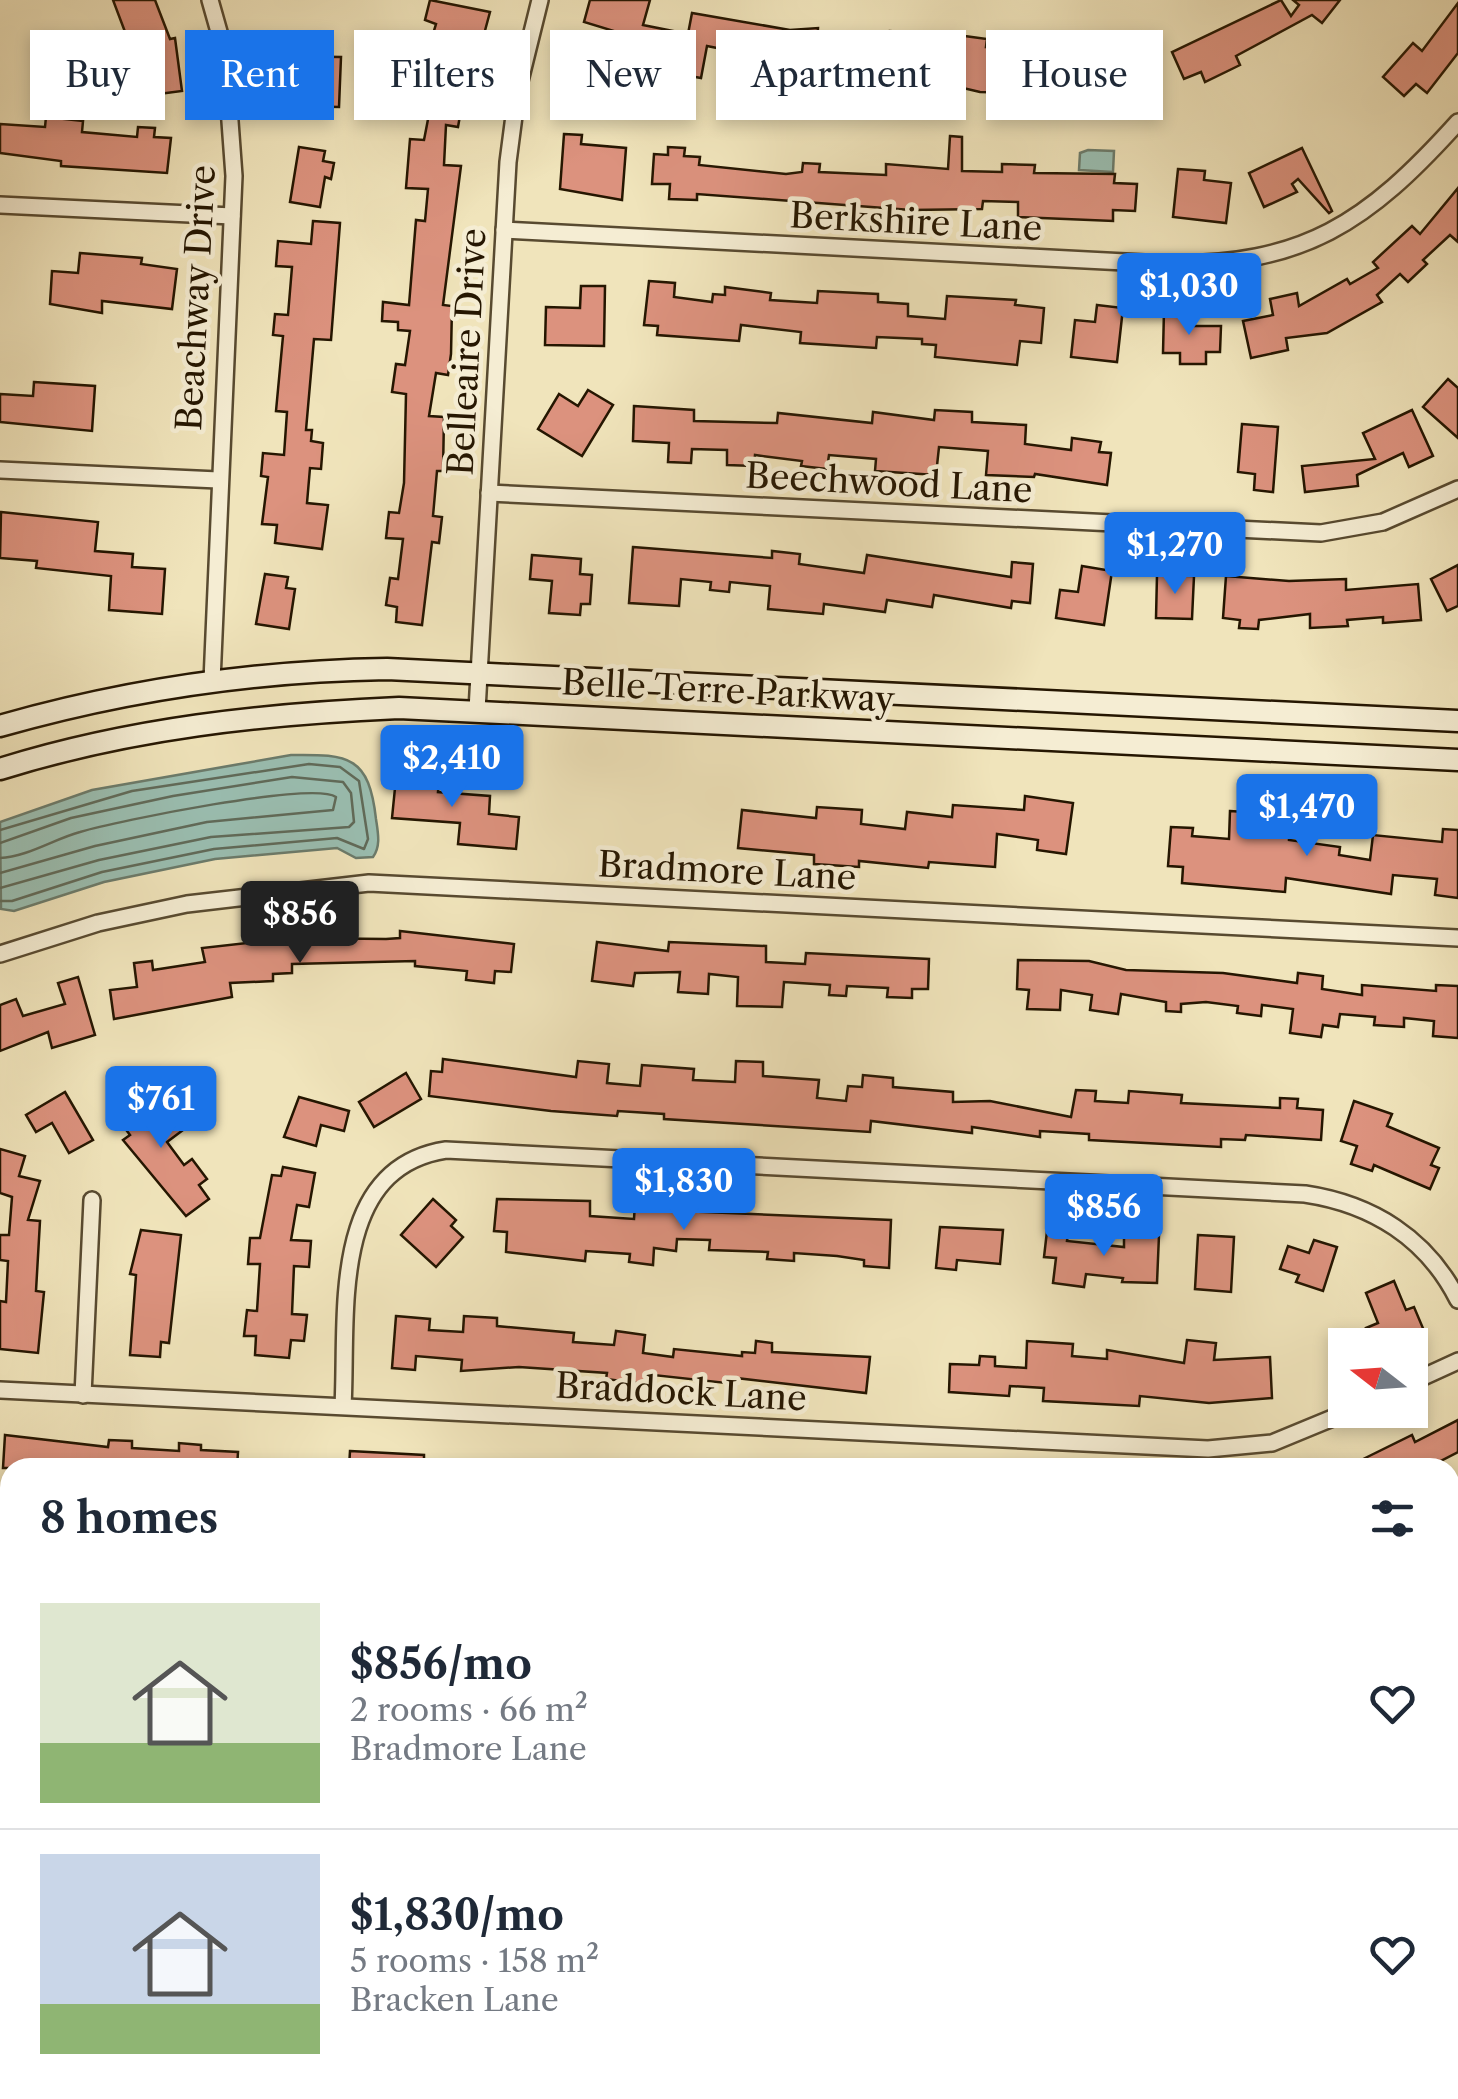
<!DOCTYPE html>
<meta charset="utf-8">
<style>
:root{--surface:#fff;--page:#f6f6f7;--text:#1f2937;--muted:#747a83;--line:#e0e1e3;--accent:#1a73e8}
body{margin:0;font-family:"Libre Caslon Text",serif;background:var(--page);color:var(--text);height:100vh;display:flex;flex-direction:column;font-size:38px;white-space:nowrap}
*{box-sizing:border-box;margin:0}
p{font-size:32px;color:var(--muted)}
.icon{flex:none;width:55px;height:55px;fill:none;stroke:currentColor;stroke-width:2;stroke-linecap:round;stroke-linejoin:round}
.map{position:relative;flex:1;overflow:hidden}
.panel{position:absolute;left:0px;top:1458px;width:1460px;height:642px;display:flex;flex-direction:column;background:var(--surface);border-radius:30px 30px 0 0;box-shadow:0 5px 15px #0003}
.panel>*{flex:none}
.top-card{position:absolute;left:30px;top:30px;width:1400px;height:90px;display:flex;gap:20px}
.needle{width:65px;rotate:287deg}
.buttons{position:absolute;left:1328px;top:1328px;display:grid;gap:20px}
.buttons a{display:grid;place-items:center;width:100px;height:100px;border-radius:0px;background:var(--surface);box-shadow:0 5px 15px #0003;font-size:50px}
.price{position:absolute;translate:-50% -85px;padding:0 22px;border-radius:10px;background:var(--accent);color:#fff;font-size:32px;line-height:65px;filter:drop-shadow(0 2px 5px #0008)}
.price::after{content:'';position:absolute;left:50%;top:60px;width:30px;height:22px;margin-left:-15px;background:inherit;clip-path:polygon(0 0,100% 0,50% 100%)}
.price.on{background:#222;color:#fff}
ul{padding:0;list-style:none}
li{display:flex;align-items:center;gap:30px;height:250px;padding:0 40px}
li+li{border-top:2px solid var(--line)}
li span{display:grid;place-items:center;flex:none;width:280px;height:200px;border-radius:0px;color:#555}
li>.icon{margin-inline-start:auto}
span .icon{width:120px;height:120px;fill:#fffc;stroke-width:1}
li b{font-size:42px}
h2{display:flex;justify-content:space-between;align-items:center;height:120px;padding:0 40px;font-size:42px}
.pill{padding:0 35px;border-radius:0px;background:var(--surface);box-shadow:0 5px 15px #0003;font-size:35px;line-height:90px}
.pill.on{background:var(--accent);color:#fff}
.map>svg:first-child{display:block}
.water{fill:#9abeb1;stroke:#6b7b6b;stroke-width:2.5}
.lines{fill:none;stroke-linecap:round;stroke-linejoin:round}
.shore{stroke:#606a59;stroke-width:2.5}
.stream{stroke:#6b7b6b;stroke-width:6}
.building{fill:#dc927e;stroke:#251601;stroke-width:2.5}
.minor-casing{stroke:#584a30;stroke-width:20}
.secondary-casing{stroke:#251601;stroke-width:25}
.minor{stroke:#f5edd3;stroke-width:15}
.secondary{stroke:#f5edd3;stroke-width:20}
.labels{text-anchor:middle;stroke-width:9;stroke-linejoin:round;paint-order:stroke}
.street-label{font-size:35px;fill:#251601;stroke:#f5edd3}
</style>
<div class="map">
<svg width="1458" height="2099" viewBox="0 0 1458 2099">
<rect width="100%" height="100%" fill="#f0e4bb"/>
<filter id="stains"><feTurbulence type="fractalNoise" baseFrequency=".002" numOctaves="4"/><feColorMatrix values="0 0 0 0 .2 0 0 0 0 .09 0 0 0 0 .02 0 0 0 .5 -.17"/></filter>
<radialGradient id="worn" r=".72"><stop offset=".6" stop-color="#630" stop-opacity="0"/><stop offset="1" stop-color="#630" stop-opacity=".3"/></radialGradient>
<g class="water">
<path d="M1088 150 1114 151 1113 172 1079 170 1080 153Z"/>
<path d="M291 755C350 754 369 757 376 819 378 833 381 846 373 857L356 858 337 848 215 859 104 882 14 911 1 909 0 822 92 790Z"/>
</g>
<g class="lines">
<g class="shore">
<path d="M0 830 132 791 309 764 340 767 359 781 368 839 364 849 337 838 214 849 102 872 12 901H0"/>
<path d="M0 843 71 818 173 796 292 777 343 782 351 793 354 822 349 827 211 837 99 860 0 888"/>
<path d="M0 858C27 857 54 839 80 832 117 821 313 781 336 797L333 810 207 822 95 846 0 873"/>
</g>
<path class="stream" d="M817 2099 820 2090"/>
</g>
<g class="building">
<path d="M113 0H155L170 39 175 38 182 91 143 96 141 76 129 78 125 45H130Z"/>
<path d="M430 0 490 12 483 38 470 34 460 69 468 70 458 127 446 125 444 165 461 166 443 305 452 306 451 354 448 375 436 373 429 416 444 417 443 471H437L433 516 442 517 439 543 432 542 422 625 396 622 397 607 386 605 390 578 398 579 403 539 386 538 389 512 399 513 404 483 406 394 392 392 396 364 405 365 410 331 398 330V322L382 321 383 302 409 305 416 220 425 221 428 189 406 188 410 139 424 140 430 109 421 108 424 91 433 92 441 47 430 44 436 24 425 20Z"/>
<path d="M590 0H650L643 25 688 34 692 13 790 30 818 28 817 48 859 50V38L890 40V31L919 33V41L956 46 957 35 987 39 986 47 1033 50 1034 39 1059 40 1055 94 980 92 916 77 915 87 887 85 888 77 787 75 788 57 758 53 756 64 735 61 737 52 707 46 701 78 645 68 647 57 610 47 614 31 584 22Z"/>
<path d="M1281 0 1291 16 1299 5 1293 0H1340L1322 23 1312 15 1236 56 1240 65 1205 82 1201 72 1184 79 1172 52Z"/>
<path d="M1458 3V53L1427 93 1416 84 1404 96 1383 77 1413 43 1422 51Z"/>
<path d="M1086 43 1132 44 1131 71 1110 70 1109 84 1085 83Z"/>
<path d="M272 56 341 57 339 107 298 106 299 85 272 84Z"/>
<path d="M46 117 83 121 82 132 137 137 138 127 155 128 154 137 171 138 167 173 61 166V161L0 153V124L45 127Z"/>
<path d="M564 134 582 135 581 144 626 148 622 200 560 189Z"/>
<path d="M950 136 962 137V171L1002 172V164L1035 165 1034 173 1115 174 1114 183 1137 184 1135 211 1113 210V221L1018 217V202L983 201 982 209 911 210 697 194V200L669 199 670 184H652L654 154 668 155V147L685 148 684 156 700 157 699 165 786 174 802 172 803 163 820 164 819 172 886 175V164L948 169Z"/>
<path d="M299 147 325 151 323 161 334 163 331 179 325 177 320 207 290 202Z"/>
<path d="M1302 148 1332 211 1329 213 1298 179 1292 184 1297 192 1264 207 1249 173Z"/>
<path d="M1178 169 1205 171 1204 180 1231 183 1226 223 1173 217Z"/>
<path d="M1458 188V242L1450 235 1423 260 1427 264 1408 282 1400 274 1377 295 1382 302 1327 333 1286 338 1288 350 1251 358 1243 321 1273 315 1270 299 1297 293 1299 306 1347 279 1350 284 1378 268 1373 262 1412 226 1420 234Z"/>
<path d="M313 221 340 223 331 340 314 339 306 430H312L311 441 323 443 321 469 310 468 307 503 328 505 322 549 275 543 277 525 262 524 268 477 261 476 263 453 284 455 287 412 276 411 283 336 273 335 275 314 288 315 292 267 276 266 278 241 311 244Z"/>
<path d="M80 253 142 258 141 264 177 269 172 309 102 301V313L50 304 52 271 78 273Z"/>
<path d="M649 281 675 283 674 297 712 302 713 294 725 295V287L771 293 770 300 817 303 818 291 878 294V302L908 304V316L945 319 947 296 1016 300 1015 305 1044 308 1041 343 1020 341 1017 365 935 357 936 345 922 344V339L877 337 876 348 800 343 801 332 741 325 739 341 657 335 658 326 644 325Z"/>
<path d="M581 286H605L604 346 545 345 546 307 580 308Z"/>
<path d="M1097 305 1123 308 1117 362 1071 357 1075 320 1095 322Z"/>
<path d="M1164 310H1190V326H1221L1220 352H1206V364H1180V353H1163Z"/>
<path d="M1448 379 1458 388V438L1423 407Z"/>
<path d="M34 382 95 386 92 431 0 422V394L33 396Z"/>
<path d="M588 390 613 405 582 456 538 429 559 394 578 406Z"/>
<path d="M634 406 694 410V421L777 423 778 413 872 423 873 412 934 420 935 410 972 412V422L1026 425 1025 444 1071 450 1072 438 1101 442 1099 452 1111 453 1107 485 1035 474 1034 477 986 475 988 451 939 447 936 475 875 471 876 459 829 455 827 469 801 466 802 461 755 455 754 466 727 465V450L692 449 691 463 668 462 669 443 633 441Z"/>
<path d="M1412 410 1433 456 1409 467 1403 453 1357 475 1358 486 1305 492 1302 466 1375 459 1363 433Z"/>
<path d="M1242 424 1278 427 1273 492 1254 490 1255 474 1238 472Z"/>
<path d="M1 512 98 522 95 551 133 554 132 567 165 569 162 614 109 610 111 576 36 568 37 561 0 558Z"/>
<path d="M633 547 772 558V551L800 554 799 564 864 573 867 555 1011 577 1012 562 1033 564 1030 603 1012 601 1011 608 934 595 932 607 887 600 885 612 824 604 823 614 768 609 770 586 730 582 729 592 710 590 711 582 681 579 679 606 629 603Z"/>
<path d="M532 555 581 559 580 574 592 575 590 604H581L580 615 549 613 552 581 530 579Z"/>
<path d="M1458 565V606L1447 611 1431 579Z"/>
<path d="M1082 566 1112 571 1104 625 1056 618 1060 590 1078 592Z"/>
<path d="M265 574 288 577 286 588 295 589 289 629 256 624Z"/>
<path d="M1157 575 1194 576 1192 619 1156 618Z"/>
<path d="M1226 576 1289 581 1346 579V590L1418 584 1421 620 1383 623V617L1347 620 1348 626 1310 628V614L1259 620 1258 629 1239 628 1240 620 1223 618Z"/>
<path d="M397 768 440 771 438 792 490 796 489 814 519 817 516 849 458 844 460 823 392 818Z"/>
<path d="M1025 796 1073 803 1066 854 1037 850 1038 840 997 834 995 867 929 862 928 868 859 861V867L814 864V855L738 848 742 810 816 818 817 807 862 810 861 824 905 829 907 812 952 817 953 805 1024 810Z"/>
<path d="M1230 811 1290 815 1289 840 1340 847 1339 855 1370 860 1373 835 1442 842 1443 829 1458 830V898L1435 895 1437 879 1393 875 1391 894 1286 878 1285 892 1182 883 1183 867 1168 866 1171 827 1193 828 1192 836 1229 839Z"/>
<path d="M400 931 514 944 511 972 495 971 494 983 466 980 467 971 415 966V961L292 964V973L273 974V981L230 983 232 997 114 1019 110 990 137 987 134 963 152 961 153 970 205 962 202 948 293 938 386 939 400 938Z"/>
<path d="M597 942 668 951 669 942 766 946V962L805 964 806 953 929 959 928 989H912V998L887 997 888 988 847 986 846 996 829 995 830 985 784 982 782 1007 737 1006 738 977 709 974 708 994 678 992 680 972 635 973 633 986 592 981Z"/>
<path d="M1018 960 1089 961 1126 970 1223 973 1297 983 1298 973 1323 976 1322 989 1362 995V985L1436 991V985L1458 986V1038L1433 1036 1434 1021 1404 1018V1027L1374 1025 1375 1017 1340 1014 1338 1027 1323 1025 1321 1037 1290 1033 1293 1009 1262 1005 1261 1016 1237 1013 1238 1006 1206 1002 1181 1004V1012L1166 1011V1002L1121 994 1118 1014 1090 1010 1092 995 1061 990 1060 1010 1027 1009 1029 990 1017 989Z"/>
<path d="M78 977 95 1035 52 1048 48 1032 0 1051V1005L16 999 23 1016 65 1004 58 983Z"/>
<path d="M443 1059 576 1077 578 1061 609 1064 607 1083 640 1086 642 1065 694 1069 693 1080 735 1082 736 1061 763 1062V1076L819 1080 817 1098 846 1101 848 1086 862 1087 863 1075 893 1078V1087L953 1092V1102L990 1101 1071 1117 1076 1090 1096 1091 1095 1101 1128 1103 1129 1091 1182 1095 1181 1103 1280 1108V1098L1298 1099 1297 1108 1323 1110 1321 1140 1246 1135 1245 1140 1221 1139V1147L1089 1140V1134L1040 1131V1137L972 1127V1133L871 1121 870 1132 664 1119V1114L618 1111 617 1116 551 1111 429 1096 431 1071 442 1072Z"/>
<path d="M406 1073 421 1099 374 1127 359 1102Z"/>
<path d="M140 1090 159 1115 167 1109 183 1130 167 1142 184 1165 192 1159 207 1179 199 1185 209 1199 186 1216 123 1140 130 1135 112 1111Z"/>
<path d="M65 1092 93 1140 69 1153 52 1123 36 1132 26 1115Z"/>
<path d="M299 1097 349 1111 344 1131 321 1125 316 1146 284 1137Z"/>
<path d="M1354 1101 1392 1114 1387 1126 1439 1148 1431 1165 1439 1168 1430 1189 1374 1165 1372 1171 1351 1164 1357 1146 1341 1141Z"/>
<path d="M0 1149 25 1156 19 1176 40 1181 28 1220 40 1221 36 1291 44 1292 38 1353 0 1349V1301L6 1302 8 1261 0 1260V1235H9L12 1197 0 1193Z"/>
<path d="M283 1167 315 1173 309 1207 297 1205 291 1240 311 1241 309 1267 294 1266 292 1314 307 1315 304 1341 291 1340 289 1358 255 1355 256 1336H244L247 1310 257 1311 260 1264H248L250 1238H260L272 1175 281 1176Z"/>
<path d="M433 1199 456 1220 451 1226 463 1237 436 1267 401 1235Z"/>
<path d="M497 1199 590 1201V1216L634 1219 635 1203 680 1211 891 1220 889 1268 864 1266V1260L837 1256 794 1253V1261L767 1259 768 1252 709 1250 710 1240 677 1239 676 1251 654 1248 653 1265 629 1262 630 1254 586 1251 585 1261 506 1252 507 1232 494 1231Z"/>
<path d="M940 1227 1003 1230 1000 1264 957 1260 956 1270 936 1268Z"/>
<path d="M141 1230 181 1235 169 1343 161 1342 160 1357 130 1355 136 1275 130 1274Z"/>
<path d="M1047 1231 1068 1234 1067 1241 1124 1247V1234L1159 1235 1157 1283 1122 1282 1123 1278 1086 1274 1084 1287 1053 1283 1056 1258 1044 1257Z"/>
<path d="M1198 1235 1234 1237 1231 1292 1195 1289Z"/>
<path d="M1314 1240 1337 1247 1323 1291 1296 1282 1299 1275 1280 1269 1288 1246 1309 1253Z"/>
<path d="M1394 1281 1406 1310 1414 1307 1425 1333 1397 1345H1373L1366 1328 1378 1323 1366 1293Z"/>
<path d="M396 1316 430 1319 429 1330 463 1332 464 1316 497 1318V1326L574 1333 573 1342 614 1345 616 1331 645 1335 643 1353 673 1357 674 1349 742 1356V1352L755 1353 756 1341 772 1343V1352L870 1357 866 1393 727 1377 726 1383 654 1375 652 1385 606 1379 607 1373 519 1367 461 1371 462 1360 416 1356 415 1370 392 1368Z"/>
<path d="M1187 1340 1216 1343 1214 1360 1270 1357 1272 1398 1209 1403 1140 1396 1139 1406 1043 1401 1044 1388 1010 1386 1009 1396 949 1392 950 1364 979 1365 980 1356 995 1357V1366L1026 1368 1027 1341 1073 1344 1072 1356 1107 1359V1350L1184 1363Z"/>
<path d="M1458 1420V1452L1427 1468H1345L1412 1435 1415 1442Z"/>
<path d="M5 1435 108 1447 109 1440 132 1441V1448L179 1451V1443L201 1445V1450L238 1452 237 1468H3Z"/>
<path d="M350 1451 424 1455V1468H349Z"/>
</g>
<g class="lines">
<g class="minor-casing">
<g id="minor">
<path d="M210 0 225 53 234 176 212 681"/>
<path d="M0 205 232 216"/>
<path d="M504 230 1164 264C1304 266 1367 223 1458 122"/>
<path d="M0 470 218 480"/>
<path d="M489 493 1321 533 1383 522 1458 489"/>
<path d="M477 710 508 162 517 93 540 0"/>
<path d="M0 954 98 923 187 904 369 883 1458 938"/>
<path d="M1410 1383 1458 1361"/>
<path d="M0 1390 1208 1449 1272 1443 1352 1410"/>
<path d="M83 1395 92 1200"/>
<path d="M343 1406C348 1317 328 1168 446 1150L1305 1194C1372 1204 1427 1238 1458 1300"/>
<path d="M0 1749H10"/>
<path d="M0 2011H10"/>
<path d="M688 2090 719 2099"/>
<path d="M1415 2090 1420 2099"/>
<path d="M1094 2099 1096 2090"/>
</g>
</g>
<g class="secondary-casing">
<g id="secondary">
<path d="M0 726C126 690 255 671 387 669L1458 721"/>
<path d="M0 769C131 728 263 714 399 708L1458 760"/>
</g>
</g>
<use href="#minor" class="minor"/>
<use href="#secondary" class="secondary"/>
</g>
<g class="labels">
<g class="street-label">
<text transform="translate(916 222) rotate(3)" y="12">Berkshire Lane</text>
<text transform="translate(196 298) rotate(-87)" y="12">Beachway Drive</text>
<text transform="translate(467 352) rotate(-87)" y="12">Belleaire Drive</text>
<text transform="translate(889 483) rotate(3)" y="12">Beechwood Lane</text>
<text transform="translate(728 691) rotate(3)" y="12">Belle Terre Parkway</text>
<text transform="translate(727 871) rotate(3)" y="12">Bradmore Lane</text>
<text transform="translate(681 1392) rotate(3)" y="12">Braddock Lane</text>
</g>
</g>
<rect width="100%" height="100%" filter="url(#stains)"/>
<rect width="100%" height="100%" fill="url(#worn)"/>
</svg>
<div class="buttons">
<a><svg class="needle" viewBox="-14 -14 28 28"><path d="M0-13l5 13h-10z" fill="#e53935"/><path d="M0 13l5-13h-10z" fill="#747a83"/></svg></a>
</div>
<b class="price" style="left:1189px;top:338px">$1,030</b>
<b class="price" style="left:1175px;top:597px">$1,270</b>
<b class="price" style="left:452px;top:810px">$2,410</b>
<b class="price" style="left:1307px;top:859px">$1,470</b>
<b class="price on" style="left:300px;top:966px">$856</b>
<b class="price" style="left:161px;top:1151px">$761</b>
<b class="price" style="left:684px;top:1233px">$1,830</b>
<b class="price" style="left:1104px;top:1259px">$856</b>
<div class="top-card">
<a class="pill">Buy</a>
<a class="pill on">Rent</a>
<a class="pill">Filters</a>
<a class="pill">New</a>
<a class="pill">Apartment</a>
<a class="pill">House</a>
</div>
<section class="panel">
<h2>8 homes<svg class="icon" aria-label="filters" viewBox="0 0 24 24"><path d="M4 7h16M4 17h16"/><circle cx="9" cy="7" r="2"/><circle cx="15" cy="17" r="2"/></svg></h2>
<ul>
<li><span style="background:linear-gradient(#dfe7d0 70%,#8fb573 0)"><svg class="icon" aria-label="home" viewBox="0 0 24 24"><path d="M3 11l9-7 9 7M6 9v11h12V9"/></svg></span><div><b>$856/mo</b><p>2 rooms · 66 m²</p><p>Bradmore Lane</p></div><svg class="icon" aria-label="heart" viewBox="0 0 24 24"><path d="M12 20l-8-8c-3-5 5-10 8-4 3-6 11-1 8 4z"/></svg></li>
<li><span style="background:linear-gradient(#c9d6e8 75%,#8fb573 0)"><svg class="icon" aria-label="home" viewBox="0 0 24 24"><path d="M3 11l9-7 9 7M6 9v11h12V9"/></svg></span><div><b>$1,830/mo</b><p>5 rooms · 158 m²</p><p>Bracken Lane</p></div><svg class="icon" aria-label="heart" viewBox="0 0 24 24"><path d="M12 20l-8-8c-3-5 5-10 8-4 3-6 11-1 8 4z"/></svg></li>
</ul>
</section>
</div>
